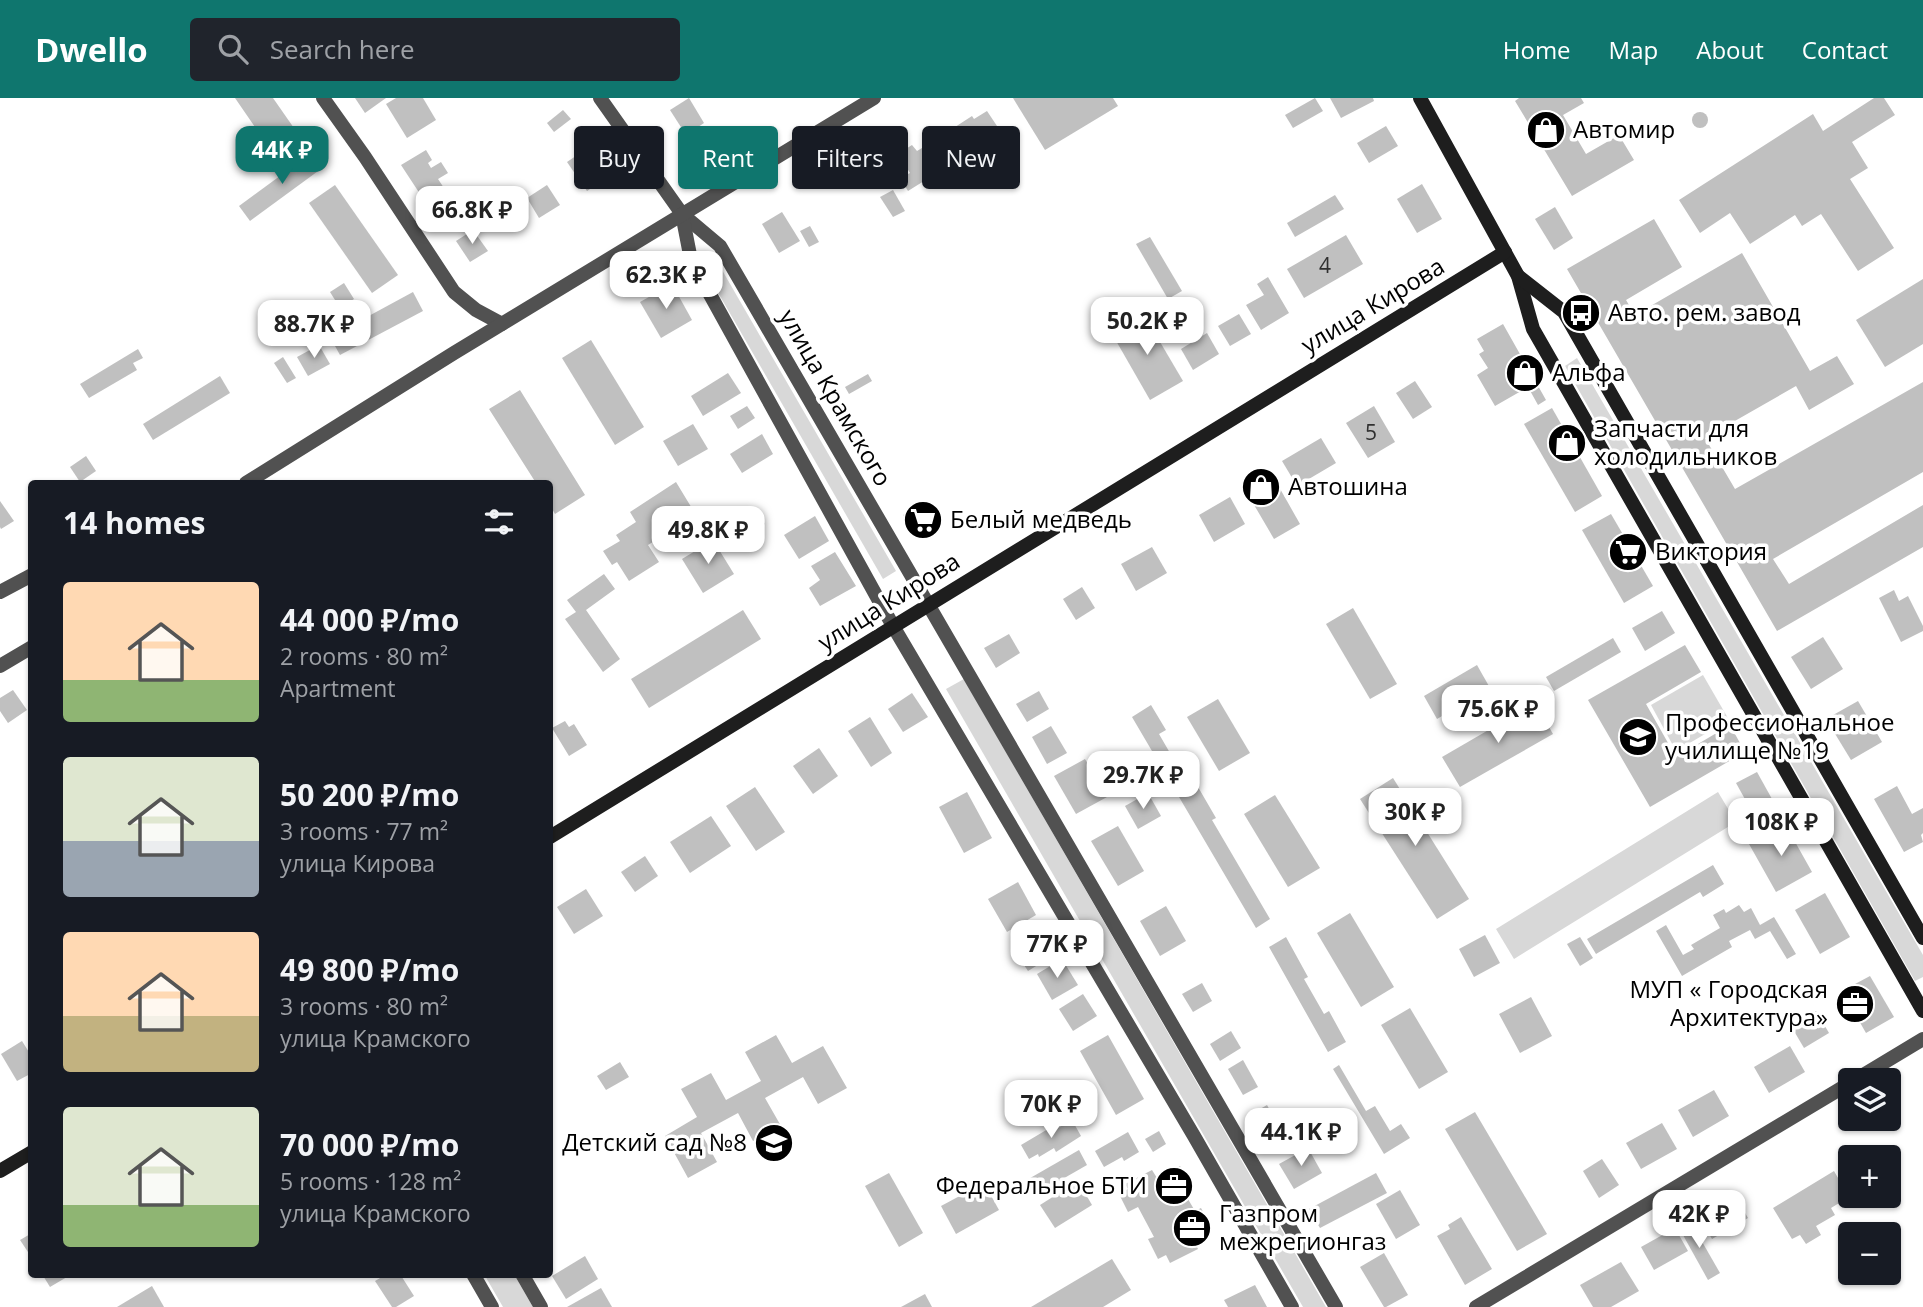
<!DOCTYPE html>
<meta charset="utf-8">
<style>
:root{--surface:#171b24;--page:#20242c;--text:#f1f3f6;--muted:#9ea1a6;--accent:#0f766e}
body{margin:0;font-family:"Open Sans",sans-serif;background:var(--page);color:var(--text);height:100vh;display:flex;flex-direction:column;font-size:26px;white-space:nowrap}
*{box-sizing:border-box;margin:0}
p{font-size:23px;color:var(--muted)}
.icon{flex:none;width:38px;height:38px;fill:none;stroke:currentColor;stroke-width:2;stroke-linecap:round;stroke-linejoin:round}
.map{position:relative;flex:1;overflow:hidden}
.side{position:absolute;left:28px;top:382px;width:525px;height:798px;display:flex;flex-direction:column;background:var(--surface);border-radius:7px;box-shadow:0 2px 5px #0004}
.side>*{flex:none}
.hud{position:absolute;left:574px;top:28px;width:665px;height:63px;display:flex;gap:14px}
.controls{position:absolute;left:1838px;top:970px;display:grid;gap:14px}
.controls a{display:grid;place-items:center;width:63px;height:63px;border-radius:7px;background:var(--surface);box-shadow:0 2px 5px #0004;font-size:35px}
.price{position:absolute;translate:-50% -60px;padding:0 16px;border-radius:14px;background:#fff;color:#222;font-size:23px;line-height:46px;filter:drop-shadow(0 2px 4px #0008)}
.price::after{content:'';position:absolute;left:50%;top:42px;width:21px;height:16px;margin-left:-10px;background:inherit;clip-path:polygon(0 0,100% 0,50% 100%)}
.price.active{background:var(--accent);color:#fff}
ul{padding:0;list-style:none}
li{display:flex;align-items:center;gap:21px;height:175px;padding:0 35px}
li span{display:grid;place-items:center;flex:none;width:196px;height:140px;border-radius:7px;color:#555}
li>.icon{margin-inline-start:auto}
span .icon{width:84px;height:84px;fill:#fffc;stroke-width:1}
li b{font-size:30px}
h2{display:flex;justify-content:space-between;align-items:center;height:84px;padding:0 35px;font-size:30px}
.tag{padding:0 24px;border-radius:7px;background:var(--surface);box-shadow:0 2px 5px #0004;font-size:24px;line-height:63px}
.tag.active{background:var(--accent);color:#fff}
header{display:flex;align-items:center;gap:42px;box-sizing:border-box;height:98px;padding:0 35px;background:var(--accent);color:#fff}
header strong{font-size:33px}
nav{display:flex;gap:38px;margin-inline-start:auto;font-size:24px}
.search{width:490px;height:63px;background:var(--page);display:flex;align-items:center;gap:18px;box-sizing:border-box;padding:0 24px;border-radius:7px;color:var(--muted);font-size:26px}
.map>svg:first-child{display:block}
.green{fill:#d8d8d8}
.building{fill:#c0c0c0}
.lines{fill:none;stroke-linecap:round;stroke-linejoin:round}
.minor{stroke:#515151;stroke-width:14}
.secondary{stroke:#1e1e1e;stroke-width:14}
.labels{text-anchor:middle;stroke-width:7;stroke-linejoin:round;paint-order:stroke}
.number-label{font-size:21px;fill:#303030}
.poi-label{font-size:24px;fill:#000;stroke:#fff;text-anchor:start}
.street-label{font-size:24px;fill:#000;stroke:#fff}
</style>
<header>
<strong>Dwello</strong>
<div class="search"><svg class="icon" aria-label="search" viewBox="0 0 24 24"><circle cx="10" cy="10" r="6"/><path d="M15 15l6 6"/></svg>Search here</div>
<nav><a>Home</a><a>Map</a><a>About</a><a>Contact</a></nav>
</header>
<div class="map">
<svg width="1923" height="1209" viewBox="0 0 1923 1209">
<rect width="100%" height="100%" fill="#fff"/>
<g class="green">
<path d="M722 172 896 473 883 481 709 179Z"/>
<path d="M1577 260 1923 857V879L1915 883 1565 268Z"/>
<path d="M1703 577 1729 622 1676 653 1651 607Z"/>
<path d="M964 581 1326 1209H1303L946 591Z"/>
<path d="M1718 694 1736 724 1514 861 1496 831Z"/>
<path d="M484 1176H514L533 1209H503Z"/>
</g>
<g class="building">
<path d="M235 0H273L296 33 270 51Z"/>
<path d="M355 0H386L365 15Z"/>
<path d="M396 0H423L436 22 407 40 386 6Z"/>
<path d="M689 0 704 25 686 37 670 12Z"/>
<path d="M1013 0H1113L1118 8 1045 52Z"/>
<path d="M1315 0 1323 13 1293 30 1285 17Z"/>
<path d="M1330 0H1373L1374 3 1341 20Z"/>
<path d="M1519 0H1581L1584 5 1563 17 1586 56 1619 37 1634 62 1572 98 1515 3Z"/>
<path d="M1874 0H1884L1895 17 1852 44 1868 70 1850 81 1894 150 1858 173 1821 116 1802 128 1795 117 1750 146 1730 115 1700 135 1679 102 1813 16 1823 33Z"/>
<path d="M563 12 571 21 554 34 547 25Z"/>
<path d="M987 13 1017 58 1005 67 988 43 968 56 952 31 972 18 974 21Z"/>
<circle cx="1700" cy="22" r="8"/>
<path d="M1386 28 1398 48 1369 65 1357 45Z"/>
<path d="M932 44 951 75 936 84 932 78 908 93 900 80 910 75 898 56 912 47 917 53Z"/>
<path d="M589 49 609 79 587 93 567 64Z"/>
<path d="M426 52 432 62 428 65 431 70 441 64 448 75 438 81 444 90 433 97 430 93 422 99 401 67Z"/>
<path d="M314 53 325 68 250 123 239 108Z"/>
<path d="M1422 86 1442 121 1417 135 1397 101Z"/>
<path d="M335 87 398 177 372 195 309 105Z"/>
<path d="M547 87 560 107 539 120 527 100Z"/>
<path d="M893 92 905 113 893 119 880 99Z"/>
<path d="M1335 97 1344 111 1295 139 1287 125Z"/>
<path d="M1555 109 1573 140 1554 152 1535 121Z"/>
<path d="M782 114 800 143 779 155 762 126Z"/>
<path d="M1654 121 1682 169 1626 202 1635 217 1742 155 1810 273 1837 258 1854 286 1809 312 1796 288 1705 340 1735 391 1923 284V374L1773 461 1789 486 1923 407V449L1777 533 1567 171Z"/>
<path d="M810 128 819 144 809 149 800 133Z"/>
<path d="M473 132 488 153 470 164 456 143Z"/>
<path d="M1346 137 1363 166 1304 200 1287 171Z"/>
<path d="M1150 139 1182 193 1168 201 1136 146Z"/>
<path d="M1268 179 1289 215 1261 232 1246 207 1264 197 1257 186Z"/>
<path d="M1923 181V246L1885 269 1856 222Z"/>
<path d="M344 185 354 201 340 210 330 194Z"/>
<path d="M672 186 692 222 661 240 640 204Z"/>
<path d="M413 194 423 213 340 257 330 239Z"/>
<path d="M1143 215 1183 283 1150 302 1111 234Z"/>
<path d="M1239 216 1251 236 1230 248 1218 228Z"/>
<path d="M1503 226 1546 302 1538 307 1528 289 1495 308 1477 277 1488 270 1479 256 1484 253 1477 241Z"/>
<path d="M1207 235 1219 256 1193 272 1181 251Z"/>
<path d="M591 242 644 329 615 347 562 260Z"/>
<path d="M319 247 330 266 308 278 297 259Z"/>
<path d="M138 251 143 260 133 265 137 272 89 300 80 286Z"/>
<path d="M283 259 296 280 287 285 274 265Z"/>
<path d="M728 275 741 295 703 318 691 298Z"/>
<path d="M868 276 872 283 849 296 845 289Z"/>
<path d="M220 278 230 295 153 342 143 326Z"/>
<path d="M1415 283 1432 309 1413 321 1396 295Z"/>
<path d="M520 292 585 397 555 416 550 407V385H536L489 311Z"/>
<path d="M747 308 755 320 738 331 730 318Z"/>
<path d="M1374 308 1395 344 1368 360 1346 325Z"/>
<path d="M1552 310 1602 398 1575 414 1524 326Z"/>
<path d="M693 326 708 351 678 368 663 343Z"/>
<path d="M762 336 773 356 742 375 730 356Z"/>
<path d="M1321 340 1336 365 1297 388 1282 363Z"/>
<path d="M86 358 96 373 80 384 70 369Z"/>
<path d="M1270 373 1300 426 1274 441 1243 388Z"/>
<path d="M676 384 696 417 648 447 659 464 629 483 617 464 612 467 603 453 620 443 616 437 636 424 630 414Z"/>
<path d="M1230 399 1245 426 1214 444 1199 417Z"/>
<path d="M0 403 14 423 1 431 0 429Z"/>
<path d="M929 403 942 427 916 441 903 417Z"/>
<path d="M757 414 765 426 743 440 735 428Z"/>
<path d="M1611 416 1653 488 1624 505 1582 432Z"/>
<path d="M815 418 829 443 799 461 784 437Z"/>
<path d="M713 442 734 476 703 495 682 461Z"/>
<path d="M1152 449 1167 475 1136 493 1121 466Z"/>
<path d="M835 454 856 488 820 508 809 490 820 482 811 468Z"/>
<path d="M604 476 615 491 586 512 620 561 603 574 565 521 576 514 567 502Z"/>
<path d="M1082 489 1095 510 1076 522 1063 501Z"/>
<path d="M1894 492 1899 503 1908 498 1923 528V533L1901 544 1879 500Z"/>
<path d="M1353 510 1397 586 1370 601 1326 526Z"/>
<path d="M743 512 761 541 649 610 631 581Z"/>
<path d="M1662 513 1675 535 1645 553 1632 530Z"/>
<path d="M1009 536 1020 555 996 570 984 550Z"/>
<path d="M1823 539 1843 571 1811 591 1791 559Z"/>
<path d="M1613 540 1621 554 1554 593 1546 579Z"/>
<path d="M1685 547 1701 574 1646 606 1676 659 1730 627 1745 654 1650 709 1588 602Z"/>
<path d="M1477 567 1490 590 1437 621 1424 598Z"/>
<path d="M13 592 27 612 8 625 0 613V600Z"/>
<path d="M1039 593 1049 611 1027 624 1016 606Z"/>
<path d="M912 595 928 619 903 634 888 611Z"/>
<path d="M1218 601 1250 655 1219 673 1187 619Z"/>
<path d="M1858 603 1882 644 1851 662 1826 621Z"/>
<path d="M1535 605 1553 636 1460 689 1442 659Z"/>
<path d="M1151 607 1166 632 1159 636 1181 674 1187 670 1216 720 1212 722 1270 821 1256 830 1132 619Z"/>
<path d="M870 619 892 655 871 669 848 633Z"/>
<path d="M565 623 569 629 574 626 587 647 569 658 552 630Z"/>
<path d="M1051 628 1067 655 1047 666 1032 639Z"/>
<path d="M819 650 838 678 813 696 793 668Z"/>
<path d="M1085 661 1107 699 1076 716 1054 678Z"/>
<path d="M1757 674 1772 701 1751 712 1736 685Z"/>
<path d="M1393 680 1469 801 1437 821 1360 701Z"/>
<path d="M1897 688 1912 716 1923 710V735L1921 737 1923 744 1904 754 1874 701Z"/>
<path d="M755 689 785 734 756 753 726 708Z"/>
<path d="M967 694 992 740 964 755 939 709Z"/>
<path d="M1148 695 1161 718 1138 731 1125 708Z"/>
<path d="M1275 697 1320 770 1288 789 1244 716Z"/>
<path d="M711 718 731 748 690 775 670 744Z"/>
<path d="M1785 726 1812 774 1776 794 1749 746Z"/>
<path d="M1118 728 1144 773 1118 788 1091 743Z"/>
<path d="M645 758 658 778 635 794 621 774Z"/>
<path d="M1713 767 1724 786 1703 799 1700 794 1596 856 1587 841Z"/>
<path d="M1018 784 1036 817 1007 834 988 801Z"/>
<path d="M586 791 603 818 574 836 557 809Z"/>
<path d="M1825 795 1850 839 1820 856 1795 812Z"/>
<path d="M1739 807 1744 814 1751 810 1760 827 1774 819 1796 856 1787 861 1770 833 1755 841 1750 832 1729 843 1732 849 1682 878 1656 833 1666 827 1683 857 1694 851 1691 847 1720 830 1713 817 1724 811 1726 815Z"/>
<path d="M1166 808 1186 843 1160 858 1140 823Z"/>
<path d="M1350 815 1394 889 1361 909 1317 835Z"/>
<path d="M1043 829 1059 854 1028 873 1012 849Z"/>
<path d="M1485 837 1500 865 1474 879 1459 851Z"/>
<path d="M1286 839 1308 879 1304 881 1324 916 1329 913 1346 944 1328 954 1269 849Z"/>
<path d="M1580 839 1593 860 1580 868 1567 846Z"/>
<path d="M1062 861 1078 887 1052 902 1037 876Z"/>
<path d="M1870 878 1894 919 1866 935 1842 893Z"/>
<path d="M1202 885 1212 903 1193 914 1182 896Z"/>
<path d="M1083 896 1097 918 1073 933 1059 911Z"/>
<path d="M1531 899 1552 938 1520 955 1499 916Z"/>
<path d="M1410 910 1448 974 1419 991 1381 927Z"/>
<path d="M1816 913 1829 935 1804 950 1791 928Z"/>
<path d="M1231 933 1241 950 1220 963 1210 946Z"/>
<path d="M776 937 792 965 823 948 847 990 818 1006 803 979 765 1000 781 1028 753 1043 738 1015 701 1035 717 1064 688 1080 665 1038 697 1019 681 991 711 975 726 1002 761 983 745 954Z"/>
<path d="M1108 937 1144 1001 1116 1017 1080 953Z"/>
<path d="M22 943 32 959V975L17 983 1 956Z"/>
<path d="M1790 948 1805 974 1769 995 1754 969Z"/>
<path d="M1243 962 1258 989 1243 997 1228 971Z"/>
<path d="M620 964 629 979 606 992 597 978Z"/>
<path d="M1339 967 1366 1013 1375 1008 1390 1033 1401 1026 1410 1040 1384 1056 1333 971Z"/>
<path d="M1714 992 1729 1018 1693 1039 1678 1012Z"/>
<path d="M1267 1007 1283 1035 1268 1043 1253 1015Z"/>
<path d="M1475 1014 1547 1136 1517 1153 1445 1031Z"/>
<path d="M1072 1022 1081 1038 1056 1054 1054 1050 1039 1059 1038 1056 1029 1061 1021 1047 1048 1031 1049 1035Z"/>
<path d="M1662 1025 1677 1051 1641 1071 1626 1045Z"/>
<path d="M1159 1033 1166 1046 1153 1054 1145 1041Z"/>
<path d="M1128 1034 1139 1054 1124 1063 1122 1059 1104 1069 1095 1053Z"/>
<path d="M1308 1050 1322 1075 1294 1091 1279 1066Z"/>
<path d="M1079 1052 1087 1067 1033 1098 1025 1083Z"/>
<path d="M1602 1061 1619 1087 1599 1100 1583 1073Z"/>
<path d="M1180 1068 1193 1092 1185 1096 1195 1113 1201 1110 1212 1131 1193 1141 1198 1151 1170 1165 1166 1157 1158 1161 1148 1141 1154 1139 1138 1109 1128 1114 1119 1096 1128 1091 1125 1086 1152 1072 1157 1080Z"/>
<path d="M1834 1073 1849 1099 1831 1110 1835 1117 1816 1128 1821 1137 1806 1146 1800 1137 1792 1141 1773 1110Z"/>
<path d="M889 1075 923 1135 899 1149 865 1088Z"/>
<path d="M1376 1075 1387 1095 1320 1130 1309 1111Z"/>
<path d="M1078 1083 1092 1107 1055 1130 1040 1107Z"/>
<path d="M984 1085 999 1112 956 1136 941 1108Z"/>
<path d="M1400 1092 1420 1127 1396 1141 1376 1106Z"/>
<path d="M1733 1094 1748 1120 1712 1141 1697 1115Z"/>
<path d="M1461 1119 1492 1171 1465 1187 1437 1138 1450 1131 1448 1127Z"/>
<path d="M1689 1121 1720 1175 1708 1182 1678 1128Z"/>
<path d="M1675 1130 1688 1153 1654 1172 1641 1149Z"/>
<path d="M32 1135V1160L20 1142Z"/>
<path d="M1384 1155 1408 1197 1386 1209H1384L1360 1169Z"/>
<path d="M585 1158 598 1181 566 1201 552 1178Z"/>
<path d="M1112 1161 1131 1192 1103 1209H1031Z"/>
<path d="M1621 1164 1639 1193 1611 1209H1593L1580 1187Z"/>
<path d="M42 1176H72L50 1189Z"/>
<path d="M387 1176H400L414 1198 396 1209H392L375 1183Z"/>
<path d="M1255 1187 1267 1209H1228L1224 1202Z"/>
<path d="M152 1188 164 1209H117Z"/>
<path d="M601 1190 612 1209H567Z"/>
<path d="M925 1196 932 1209H901Z"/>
</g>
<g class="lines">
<g class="minor">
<path d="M323 0 365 59 454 194 476 212 502 226"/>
<path d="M600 0 682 116 720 148 1336 1209"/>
<path d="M682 116 691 162 893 528 1194 1038 1292 1209"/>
<path d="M246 385 454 255 874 0"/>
<path d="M0 494 32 477"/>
<path d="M0 568 32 549"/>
<path d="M1855 982 1923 941"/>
<path d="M473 1176 492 1209"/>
<path d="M522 1176 541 1209"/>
<path d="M1476 1209 1850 985"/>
</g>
<g class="secondary">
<path d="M1420 0 1518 178 1533 231 1923 913"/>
<path d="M1518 178 1564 214 1923 840"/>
<path d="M550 739 1505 154"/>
<path d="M0 1073 32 1054"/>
</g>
</g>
<defs>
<g id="shop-disc" transform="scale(2.0125)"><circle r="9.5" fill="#000" stroke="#fff"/><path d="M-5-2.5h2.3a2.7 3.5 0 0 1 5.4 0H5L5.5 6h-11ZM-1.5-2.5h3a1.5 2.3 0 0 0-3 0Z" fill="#fff"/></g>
<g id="bus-disc" transform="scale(2.0125)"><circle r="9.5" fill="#000" stroke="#fff"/><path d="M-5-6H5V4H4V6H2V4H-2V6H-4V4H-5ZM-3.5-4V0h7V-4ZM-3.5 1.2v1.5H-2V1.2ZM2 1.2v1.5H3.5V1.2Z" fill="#fff"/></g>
<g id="supermarket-disc" transform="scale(2.0125)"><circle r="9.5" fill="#000" stroke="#fff"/><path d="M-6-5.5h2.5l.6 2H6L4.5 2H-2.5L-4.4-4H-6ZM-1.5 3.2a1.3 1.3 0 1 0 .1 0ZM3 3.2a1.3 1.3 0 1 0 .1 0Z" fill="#fff"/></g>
<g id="university-disc" transform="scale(2.0125)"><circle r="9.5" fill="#000" stroke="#fff"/><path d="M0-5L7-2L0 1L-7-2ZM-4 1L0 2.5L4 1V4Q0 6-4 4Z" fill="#fff"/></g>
<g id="office-disc" transform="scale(2.0125)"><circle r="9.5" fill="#000" stroke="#fff"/><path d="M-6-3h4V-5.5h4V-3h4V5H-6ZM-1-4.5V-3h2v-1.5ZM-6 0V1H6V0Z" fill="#fff"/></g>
<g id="school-disc" transform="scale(2.0125)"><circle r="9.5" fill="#000" stroke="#fff"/><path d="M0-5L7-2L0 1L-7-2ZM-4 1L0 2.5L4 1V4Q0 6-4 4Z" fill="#fff"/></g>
</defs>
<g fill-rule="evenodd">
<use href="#shop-disc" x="1546" y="32"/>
<use href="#bus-disc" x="1581" y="215"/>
<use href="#shop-disc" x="1525" y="275"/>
<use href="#shop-disc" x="1567" y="345"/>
<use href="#shop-disc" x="1261" y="389"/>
<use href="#supermarket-disc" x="923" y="422"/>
<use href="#supermarket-disc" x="1628" y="454"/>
<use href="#university-disc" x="1638" y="639"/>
<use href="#office-disc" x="1855" y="906"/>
<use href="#school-disc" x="774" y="1045"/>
<use href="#office-disc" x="1174" y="1088"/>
<use href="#office-disc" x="1192" y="1130"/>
</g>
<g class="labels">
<g class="number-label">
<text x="1325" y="175">4</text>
<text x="1371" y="342">5</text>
</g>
<g class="poi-label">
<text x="1573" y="40">Автомир</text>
<text x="1608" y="223">Авто. рем. завод</text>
<text x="1552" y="283">Альфа</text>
<text x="1594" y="339">Запчасти для<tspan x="1594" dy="28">холодильников</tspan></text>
<text x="1288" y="397">Автошина</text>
<text x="950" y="430">Белый медведь</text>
<text x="1655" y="462">Виктория</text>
<text x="1665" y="633">Профессиональное<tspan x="1665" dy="28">училище №19</tspan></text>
<text x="1828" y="900" text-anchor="end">МУП « Городская<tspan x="1828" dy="28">Архитектура»</tspan></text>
<text x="747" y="1053" text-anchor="end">Детский сад №8</text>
<text x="1147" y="1096" text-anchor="end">Федеральное БТИ</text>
<text x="1219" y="1124">Газпром<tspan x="1219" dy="28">межрегионгаз</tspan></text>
</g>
<g class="street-label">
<text transform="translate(1373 208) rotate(-31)" y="8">улица Кирова</text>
<text transform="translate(835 300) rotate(60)" y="8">улица Крамского</text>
<text transform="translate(889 504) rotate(-32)" y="8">улица Кирова</text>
</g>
</g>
</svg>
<div class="controls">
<a><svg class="icon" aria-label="layers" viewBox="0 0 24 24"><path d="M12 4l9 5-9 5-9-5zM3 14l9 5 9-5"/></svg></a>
<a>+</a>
<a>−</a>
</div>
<b class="price active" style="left:282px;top:88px">44K ₽</b>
<b class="price" style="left:472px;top:148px">66.8K ₽</b>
<b class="price" style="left:666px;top:213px">62.3K ₽</b>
<b class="price" style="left:1147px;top:259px">50.2K ₽</b>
<b class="price" style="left:314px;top:262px">88.7K ₽</b>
<b class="price" style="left:708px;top:468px">49.8K ₽</b>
<b class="price" style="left:1498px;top:647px">75.6K ₽</b>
<b class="price" style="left:1143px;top:713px">29.7K ₽</b>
<b class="price" style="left:1415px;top:750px">30K ₽</b>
<b class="price" style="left:1781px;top:760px">108K ₽</b>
<b class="price" style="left:1057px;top:882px">77K ₽</b>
<b class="price" style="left:1051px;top:1042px">70K ₽</b>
<b class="price" style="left:1301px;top:1070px">44.1K ₽</b>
<b class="price" style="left:1699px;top:1152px">42K ₽</b>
<div class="hud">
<a class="tag">Buy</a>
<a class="tag active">Rent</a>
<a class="tag">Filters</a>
<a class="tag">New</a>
</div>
<section class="side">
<h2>14 homes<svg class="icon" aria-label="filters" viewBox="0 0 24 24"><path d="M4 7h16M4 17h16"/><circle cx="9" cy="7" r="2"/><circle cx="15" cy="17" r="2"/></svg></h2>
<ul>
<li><span style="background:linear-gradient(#ffd9b3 70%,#8fb573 0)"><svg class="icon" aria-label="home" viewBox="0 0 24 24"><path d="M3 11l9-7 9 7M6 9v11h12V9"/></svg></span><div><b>44 000 ₽/mo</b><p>2 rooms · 80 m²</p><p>Apartment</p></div></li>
<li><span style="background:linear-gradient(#dfe7d0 60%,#9aa5b1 0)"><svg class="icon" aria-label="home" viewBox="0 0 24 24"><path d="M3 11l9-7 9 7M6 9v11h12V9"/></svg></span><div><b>50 200 ₽/mo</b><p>3 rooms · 77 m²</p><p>улица Кирова</p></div></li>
<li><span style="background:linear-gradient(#ffd9b3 60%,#c2b280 0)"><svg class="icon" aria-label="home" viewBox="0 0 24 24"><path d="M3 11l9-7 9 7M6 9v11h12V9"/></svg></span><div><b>49 800 ₽/mo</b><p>3 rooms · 80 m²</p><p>улица Крамского</p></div></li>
<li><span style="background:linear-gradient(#dfe7d0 70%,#8fb573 0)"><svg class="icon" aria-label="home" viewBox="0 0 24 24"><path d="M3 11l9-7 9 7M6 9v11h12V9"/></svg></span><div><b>70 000 ₽/mo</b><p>5 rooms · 128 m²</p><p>улица Крамского</p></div></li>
</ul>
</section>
</div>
